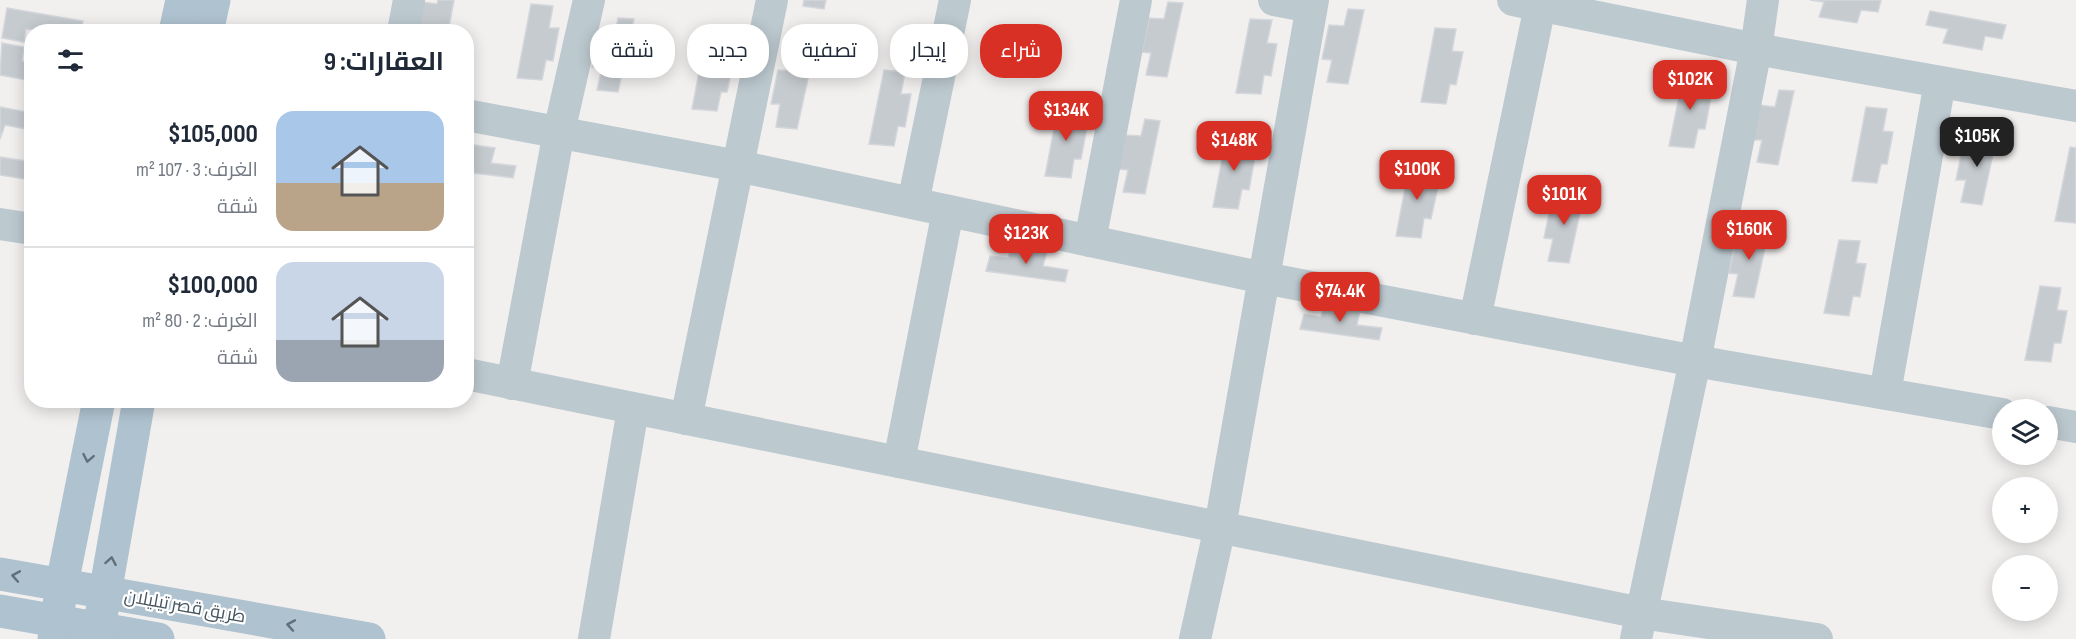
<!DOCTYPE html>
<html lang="ar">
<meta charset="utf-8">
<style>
:root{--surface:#fff;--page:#f6f6f7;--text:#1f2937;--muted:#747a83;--line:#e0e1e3;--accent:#d93025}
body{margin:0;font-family:"Sofia Sans Condensed",Cairo,sans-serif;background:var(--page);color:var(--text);direction:rtl;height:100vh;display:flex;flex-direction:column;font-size:22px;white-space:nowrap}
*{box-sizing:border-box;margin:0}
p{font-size:20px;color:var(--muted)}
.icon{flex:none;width:33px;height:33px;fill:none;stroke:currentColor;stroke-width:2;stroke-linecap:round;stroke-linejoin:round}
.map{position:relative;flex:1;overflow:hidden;direction:ltr}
.panel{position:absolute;left:24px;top:24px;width:450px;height:384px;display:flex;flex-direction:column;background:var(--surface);border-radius:24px;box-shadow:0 3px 15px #0003;direction:rtl}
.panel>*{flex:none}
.guide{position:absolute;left:492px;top:24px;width:570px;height:54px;direction:rtl;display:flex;gap:12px}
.tools{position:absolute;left:1992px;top:399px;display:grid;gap:12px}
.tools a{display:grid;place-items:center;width:66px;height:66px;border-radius:50%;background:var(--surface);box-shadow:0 3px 15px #0003;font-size:30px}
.price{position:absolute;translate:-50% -51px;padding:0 14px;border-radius:12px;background:var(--accent);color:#fff;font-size:20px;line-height:39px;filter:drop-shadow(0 2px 3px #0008)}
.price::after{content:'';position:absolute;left:50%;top:36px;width:18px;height:14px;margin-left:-9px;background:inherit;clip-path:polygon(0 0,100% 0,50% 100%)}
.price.current{background:#222;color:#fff}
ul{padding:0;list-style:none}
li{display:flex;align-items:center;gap:18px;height:150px;padding:0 30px}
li+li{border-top:2px solid var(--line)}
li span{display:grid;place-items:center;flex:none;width:168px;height:120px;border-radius:18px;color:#555}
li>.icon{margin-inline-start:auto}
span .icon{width:72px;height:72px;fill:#fffc;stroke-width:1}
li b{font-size:26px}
h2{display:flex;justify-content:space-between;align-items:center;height:72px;padding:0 30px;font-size:26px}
.chip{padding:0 21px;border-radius:24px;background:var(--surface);box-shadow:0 3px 15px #0003;font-size:21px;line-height:54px}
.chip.current{background:var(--accent);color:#fff}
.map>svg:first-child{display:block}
.building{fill:#c6cbcf;stroke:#d3d6db;stroke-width:1.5}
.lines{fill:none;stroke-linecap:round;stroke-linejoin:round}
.minor{stroke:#bcc9cf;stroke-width:32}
.major{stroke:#aec2cf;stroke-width:33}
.oneway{stroke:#60707a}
.labels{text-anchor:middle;stroke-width:4.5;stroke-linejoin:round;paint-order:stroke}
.street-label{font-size:18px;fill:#46555e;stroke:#fff}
</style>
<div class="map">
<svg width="2076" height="639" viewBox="0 0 2076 639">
<rect width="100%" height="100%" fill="#f2efef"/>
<g class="building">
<path d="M438 0H454L448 32H416L422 2 437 4Z"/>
<path d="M804 0H826L824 9 803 6Z"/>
<path d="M1810 0H1881L1878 12 1861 10 1857 23 1819 17 1824 2Z"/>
<path d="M1168 2 1183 3 1167 77 1146 75 1151 53 1142 52 1149 18 1164 19Z"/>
<path d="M531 4 553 6 549 28H559L553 61 546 60 542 80 517 78Z"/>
<path d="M7 8 83 21 81 32 26 29 24 42 2 38Z"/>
<path d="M1348 9 1364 10 1348 84 1327 82 1332 60 1322 59 1329 25 1344 26Z"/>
<path d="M1930 11 2006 25 2002 39 1985 36 1982 50 1943 43 1948 29 1926 25Z"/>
<path d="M618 18 634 19 618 92 597 90 602 68 592 67 599 33 615 34Z"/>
<path d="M1250 19 1272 20 1267 43 1277 44 1271 76 1264 75 1261 94 1236 93Z"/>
<path d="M1435 28 1456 29 1452 51 1463 52 1456 85 1450 84 1446 104 1421 102Z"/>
<path d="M706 35 728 37 723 59 734 60 727 92H721L717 111 692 109Z"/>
<path d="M2 43 24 47 22 61 32 63V81L0 75Z"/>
<path d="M797 54 813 56 797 129 776 127 780 104H771L778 70 793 71Z"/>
<path d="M884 70 905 72 901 94H911L905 127 898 126 894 146 869 144Z"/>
<path d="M1684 72 1705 74 1701 96 1711 97 1705 129H1698L1694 148 1669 146Z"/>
<path d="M1779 90 1794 91 1778 165 1757 162 1762 140H1753L1760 105 1775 107Z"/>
<path d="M1059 103 1081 104 1076 126 1087 127 1081 159H1074L1071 178 1045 176Z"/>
<path d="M0 107 32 113V130L5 125 0 139Z"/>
<path d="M1866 107 1887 109 1883 131 1893 132 1887 164H1881L1877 183 1852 181Z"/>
<path d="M1145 119 1160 121 1145 194 1123 192 1128 170 1119 169 1126 135 1141 136Z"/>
<path d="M1982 130 1998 131 1982 205 1961 202 1966 180H1956L1963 145 1979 147Z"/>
<path d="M1227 133 1249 135 1245 156 1255 157 1249 190 1242 189 1238 209 1213 207Z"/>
<path d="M466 144 495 148 491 163 516 166 513 178 466 172Z"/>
<path d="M2070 147 2076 148V223L2055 221Z"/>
<path d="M0 157 32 162V195L29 194 31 180 0 175Z"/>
<path d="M1410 162 1431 164 1427 186 1438 187 1431 219 1424 218 1421 238 1396 236Z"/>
<path d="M1570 188 1585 190 1569 263 1548 261 1553 239 1544 238 1551 204 1566 206Z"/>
<path d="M1755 223 1770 225 1754 298 1733 296 1738 274 1729 273 1736 239 1751 241Z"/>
<path d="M1839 240 1860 241 1856 263 1866 264 1860 297 1853 296 1849 316 1824 313Z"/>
<path d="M1011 247 1047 252 1043 266 1068 270 1065 282 986 271 990 256 1008 258Z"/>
<path d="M2040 286 2061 288 2057 310 2067 311 2061 343H2054L2051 362 2025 360Z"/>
<path d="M1324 305 1360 310 1357 325 1382 328 1379 340 1300 329 1304 314 1321 317Z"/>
</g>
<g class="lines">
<g class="minor">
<path d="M1274 0 1311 7"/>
<path d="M1513 0 1756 49 2076 106"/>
<path d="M403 32 409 0"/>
<path d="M466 115 738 166 1264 278 1695 361 2002 414"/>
<path d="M913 203 955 0"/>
<path d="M0 224 32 229"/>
<path d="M1090 241 1136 0"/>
<path d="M1475 319 1540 6"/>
<path d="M466 374 1641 613 1817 639"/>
<path d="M512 384 559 132 589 0"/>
<path d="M1885 393 1940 82"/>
<path d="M686 419 772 0"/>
<path d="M2048 422 2076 427"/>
<path d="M899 462 948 211"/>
<path d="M594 639 633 409"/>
<path d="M1195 639 1220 527 1313 0"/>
<path d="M1636 639 1695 361 1756 49 1763 0"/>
</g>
<g class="major">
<path d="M175 32 182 0"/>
<path d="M207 32 214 0"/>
<path d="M0 574 369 639"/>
<path d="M0 611 158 639"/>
<path d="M54 639 62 584 99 400"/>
<path d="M97 639 139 400"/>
</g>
</g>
<defs><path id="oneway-chevron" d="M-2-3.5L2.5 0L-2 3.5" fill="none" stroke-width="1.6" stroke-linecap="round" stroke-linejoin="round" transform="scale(1.5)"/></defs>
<g class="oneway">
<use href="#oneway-chevron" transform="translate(88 458) rotate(101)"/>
<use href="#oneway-chevron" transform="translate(111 561) rotate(-80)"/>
<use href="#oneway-chevron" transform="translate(16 576) rotate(-170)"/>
<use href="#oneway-chevron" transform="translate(291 625) rotate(-170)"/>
</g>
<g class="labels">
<g class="street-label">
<text transform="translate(185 606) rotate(10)" y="6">طريق قصر تيليلان</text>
</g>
</g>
</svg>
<div class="tools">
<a><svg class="icon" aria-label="layers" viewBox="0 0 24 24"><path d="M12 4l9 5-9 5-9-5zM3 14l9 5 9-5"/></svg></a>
<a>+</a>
<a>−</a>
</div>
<b class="price" style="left:1690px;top:111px">$102K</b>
<b class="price" style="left:1066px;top:142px">$134K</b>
<b class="price current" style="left:1977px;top:168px">$105K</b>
<b class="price" style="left:1234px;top:172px">$148K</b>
<b class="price" style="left:1417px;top:201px">$100K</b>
<b class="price" style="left:1564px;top:226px">$101K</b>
<b class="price" style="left:1749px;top:261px">$160K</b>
<b class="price" style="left:1026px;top:265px">$123K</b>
<b class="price" style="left:1340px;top:323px">$74.4K</b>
<div class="guide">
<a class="chip current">شراء</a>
<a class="chip">إيجار</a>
<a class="chip">تصفية</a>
<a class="chip">جديد</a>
<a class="chip">شقة</a>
</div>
<section class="panel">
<h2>العقارات: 9<svg class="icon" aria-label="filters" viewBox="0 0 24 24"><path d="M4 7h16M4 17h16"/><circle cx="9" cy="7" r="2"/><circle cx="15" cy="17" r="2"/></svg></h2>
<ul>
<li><span style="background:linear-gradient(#a9c7e8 60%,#b9a48a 0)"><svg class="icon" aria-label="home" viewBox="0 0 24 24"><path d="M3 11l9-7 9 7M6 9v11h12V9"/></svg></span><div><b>$105,000</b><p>الغرف: 3 · 107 m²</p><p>شقة</p></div></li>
<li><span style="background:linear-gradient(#c9d6e8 65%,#9aa5b1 0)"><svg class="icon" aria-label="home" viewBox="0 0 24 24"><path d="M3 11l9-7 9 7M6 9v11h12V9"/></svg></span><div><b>$100,000</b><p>الغرف: 2 · 80 m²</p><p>شقة</p></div></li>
</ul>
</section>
</div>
